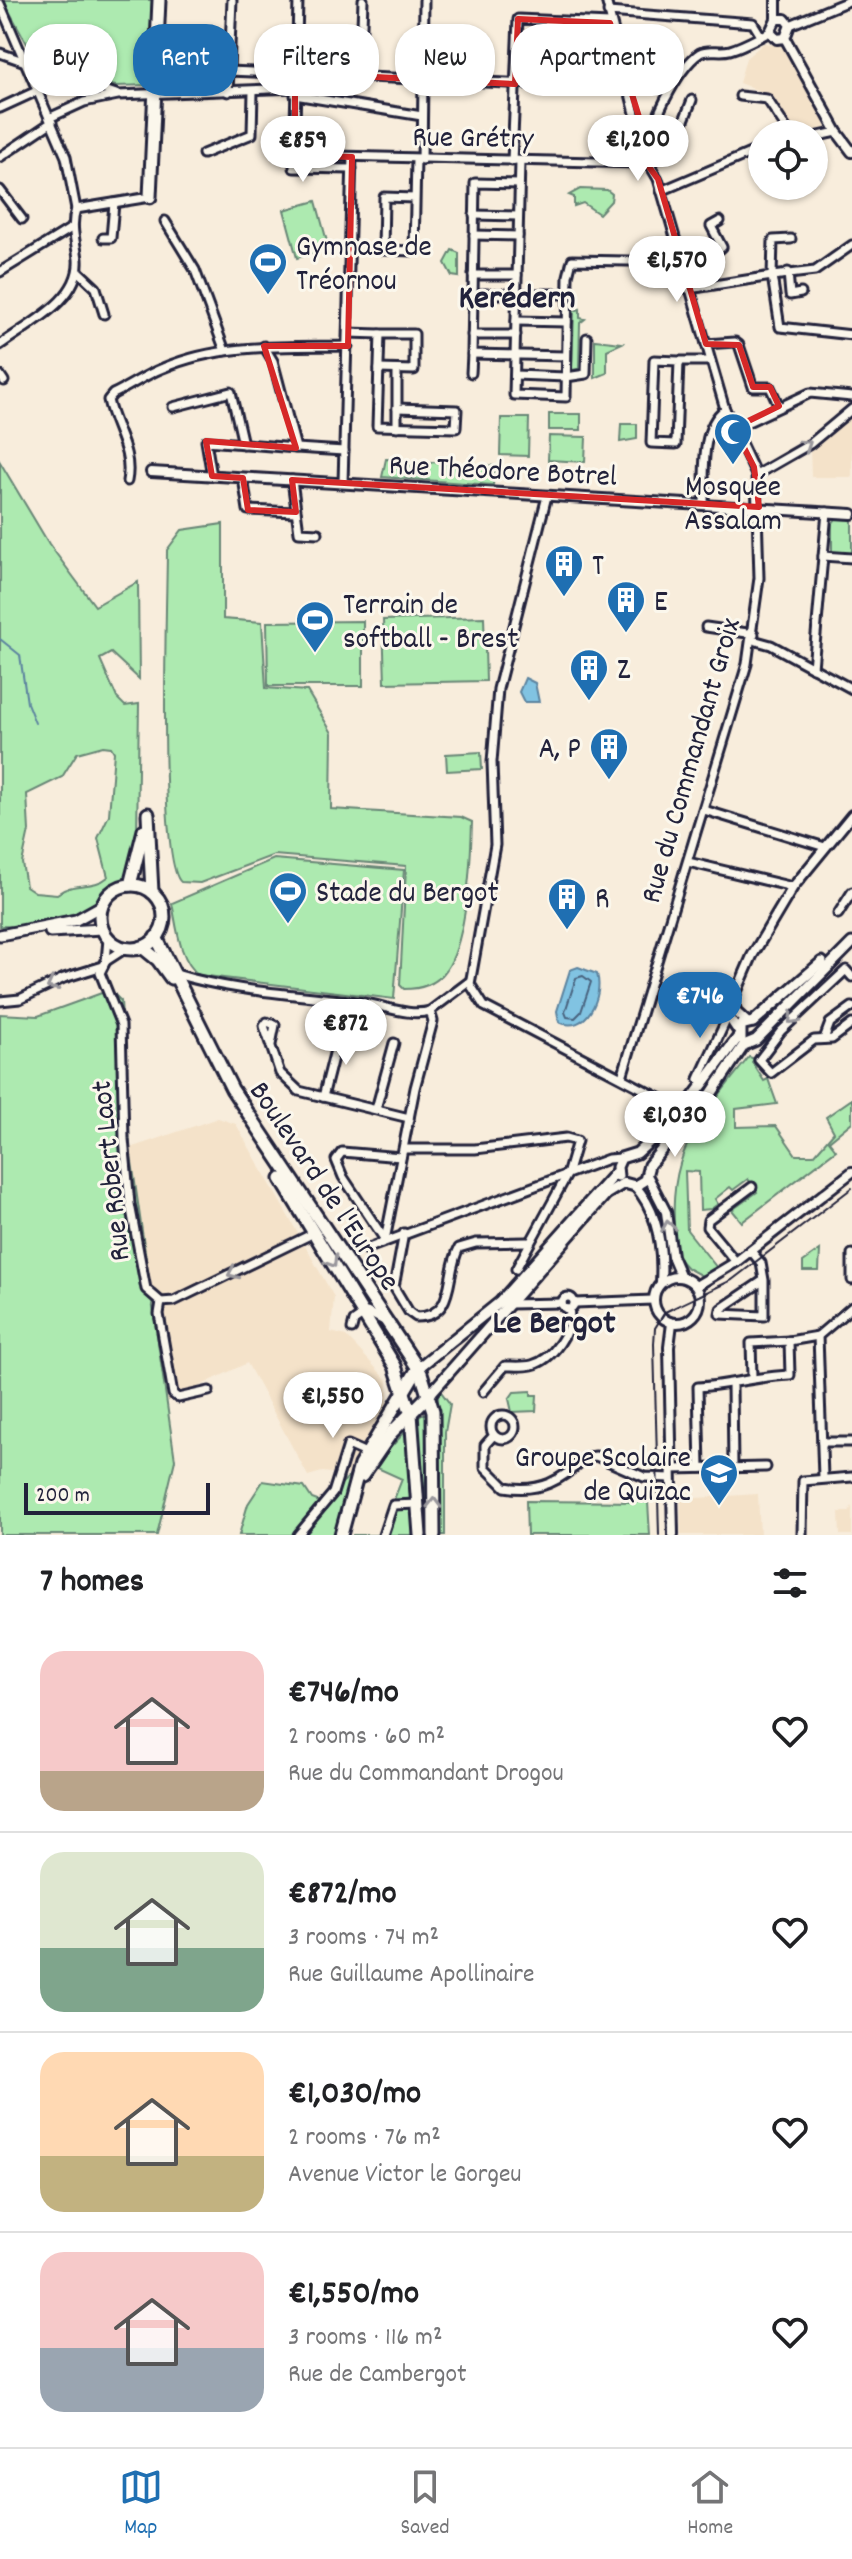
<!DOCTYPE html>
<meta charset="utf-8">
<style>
:root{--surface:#fff;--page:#f2f2f2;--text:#202124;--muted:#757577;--line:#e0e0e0;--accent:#1f6fb2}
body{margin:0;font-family:Dekko,sans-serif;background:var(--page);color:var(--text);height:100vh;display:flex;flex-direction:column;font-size:30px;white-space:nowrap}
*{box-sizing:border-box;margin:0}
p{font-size:26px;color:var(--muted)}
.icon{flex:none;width:44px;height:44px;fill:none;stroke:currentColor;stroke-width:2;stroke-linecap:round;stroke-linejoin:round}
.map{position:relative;height:1535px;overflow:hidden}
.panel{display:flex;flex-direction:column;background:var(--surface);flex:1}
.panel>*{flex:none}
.top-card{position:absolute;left:24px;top:24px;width:804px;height:72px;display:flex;gap:16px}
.buttons{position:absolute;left:748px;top:120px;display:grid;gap:16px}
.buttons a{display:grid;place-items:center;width:80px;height:80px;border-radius:50%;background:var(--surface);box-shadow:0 2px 6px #0004;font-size:40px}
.scale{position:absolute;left:24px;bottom:20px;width:186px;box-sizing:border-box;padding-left:8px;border:4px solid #22223b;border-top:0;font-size:22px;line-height:28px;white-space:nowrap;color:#22223b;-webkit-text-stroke:6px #fbf7ec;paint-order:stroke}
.price{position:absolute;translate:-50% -68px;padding:0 18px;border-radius:28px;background:#fff;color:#222;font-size:26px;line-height:52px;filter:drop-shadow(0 2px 4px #0008)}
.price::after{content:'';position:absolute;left:50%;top:48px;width:24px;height:18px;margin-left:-12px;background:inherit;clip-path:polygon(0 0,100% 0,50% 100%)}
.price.on{background:var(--accent);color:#fff}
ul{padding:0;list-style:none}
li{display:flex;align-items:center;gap:24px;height:200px;padding:0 40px}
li+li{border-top:2px solid var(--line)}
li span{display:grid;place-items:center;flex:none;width:224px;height:160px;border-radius:24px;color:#555}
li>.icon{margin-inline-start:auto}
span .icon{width:96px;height:96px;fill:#fffc;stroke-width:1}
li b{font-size:34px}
h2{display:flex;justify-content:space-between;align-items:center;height:96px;padding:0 40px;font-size:34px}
.chip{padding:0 28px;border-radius:32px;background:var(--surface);box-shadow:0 2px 6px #0004;font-size:28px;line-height:72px}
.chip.on{background:var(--accent);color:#fff}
.tabs{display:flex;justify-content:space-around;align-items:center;height:112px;border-top:2px solid var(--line);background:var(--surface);font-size:22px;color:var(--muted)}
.tabs a{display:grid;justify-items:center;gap:4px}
.tabs .on{color:var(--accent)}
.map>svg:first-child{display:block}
.built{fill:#f4e2c9}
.green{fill:#adeab0;stroke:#688676;stroke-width:2;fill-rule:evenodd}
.water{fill:#81c3e2;stroke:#5b839f;stroke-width:2}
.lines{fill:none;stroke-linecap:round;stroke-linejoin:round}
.shore{stroke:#48627e;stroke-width:2}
.stream{stroke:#5b839f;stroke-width:2}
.minor-casing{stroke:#22223b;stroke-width:13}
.tertiary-casing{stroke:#22223b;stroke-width:14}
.secondary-casing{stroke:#22223b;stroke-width:15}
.primary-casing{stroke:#22223b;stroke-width:17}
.minor{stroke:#fbf7ec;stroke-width:7}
.tertiary{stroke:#fbf7ec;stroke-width:8}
.secondary{stroke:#fbf7ec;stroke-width:9}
.primary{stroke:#fbf7ec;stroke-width:11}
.tram{stroke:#22223b;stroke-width:2}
.oneway{stroke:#99979c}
.marked{fill:none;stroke:#d62828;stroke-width:6;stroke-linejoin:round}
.labels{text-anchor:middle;stroke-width:6;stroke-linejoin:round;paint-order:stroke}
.street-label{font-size:30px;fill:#22223b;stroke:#fbf7ec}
.poi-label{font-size:30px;fill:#22223b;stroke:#fbf7ec;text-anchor:start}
.quarter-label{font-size:34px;font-weight:bold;fill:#22223b;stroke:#fbf7ec}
</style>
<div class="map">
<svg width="852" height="1535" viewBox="0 0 852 1535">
<rect width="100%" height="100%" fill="#f8eddc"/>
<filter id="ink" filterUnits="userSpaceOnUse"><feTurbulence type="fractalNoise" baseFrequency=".0125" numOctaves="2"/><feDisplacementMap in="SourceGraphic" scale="16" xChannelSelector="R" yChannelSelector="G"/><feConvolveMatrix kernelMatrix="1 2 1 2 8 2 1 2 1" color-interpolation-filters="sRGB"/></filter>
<g filter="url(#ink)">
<g class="built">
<path d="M764 43 786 46 829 124 827 128 793 134 772 96 739 83 746 58Z"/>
<path d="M852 414V477H811L810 447Z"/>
<path d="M218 1118 236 1124 334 1297 331 1332 346 1336 388 1381V1403L351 1475 322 1472 308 1476 247 1363 167 1402 130 1148Z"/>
<path d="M758 1494 760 1535H681V1499Z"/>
<path d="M852 1506V1535H840L839 1512H849Z"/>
</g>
<g class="green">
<path d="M3 0H152L148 85 116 86 81 79 36 60Z"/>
<path d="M580 189 607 190 612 194 611 201 599 214 583 203 574 206V197L569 195Z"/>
<path d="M316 201 329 249 297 258 284 210Z"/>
<path d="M452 250 459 253V277L452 276 445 263Z"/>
<path d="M580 309V318L585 319 580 323 579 367 583 368 572 370 574 311Z"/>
<path d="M595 340 622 343 607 350V373L595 378Z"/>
<rect x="549" y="414" width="32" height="16"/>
<path d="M501 418H529L528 456 500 455Z"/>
<path d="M621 424H637V439L620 442Z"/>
<path d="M549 436 586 437 585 462 548 460Z"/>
<path d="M386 459 405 460 419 473 432 462 495 466 493 485 382 477Z"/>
<path d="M0 462 49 544 95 606 138 582 139 679 111 653 100 659 117 698 125 706 139 704 137 836 130 866 122 881 110 886 94 908 24 927 0 926ZM103 746 111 747 114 752 109 815 98 838 108 877C93 890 73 881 57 894L35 892 26 886 22 863 29 831 27 794 62 777 77 753Z"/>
<path d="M836 519 852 520V554L832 552V524Z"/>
<path d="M223 524V619L262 622 266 688 307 691 332 733 331 809 461 817 472 822C471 857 467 948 443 974 433 986 419 989 404 989L400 985 406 866 274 855 200 883 181 882C157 863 167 596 167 550L182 530Z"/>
<path d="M484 617 486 681 385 683 383 620Z"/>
<path d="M363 621V686H268L267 622Z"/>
<path d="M481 752 482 769 447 771 446 754Z"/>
<path d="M274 859 404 870 394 999 199 975C179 960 177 927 172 903Z"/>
<path d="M110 990 121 1001 130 1148 175 1460 157 1535H0V1014L38 1016Z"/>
<path d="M749 1057 755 1059 752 1062 764 1081 768 1079 777 1104 736 1109V1127L776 1126 796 1155H814L834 1132 826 1117 852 1099V1122L829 1141 836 1150 742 1222 732 1210 757 1192 748 1179 733 1190 730 1187 715 1199 718 1204 711 1209 700 1210 699 1172 685 1171 687 1230 717 1268 704 1277 687 1268 677 1257C664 1156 690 1132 749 1057Z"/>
<path d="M820 1250 819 1271H803V1262Z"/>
<path d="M439 1389 450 1404 445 1432V1535H352H380L402 1479 373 1466 420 1416 437 1407Z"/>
<path d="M531 1391V1395H537L536 1411 512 1412 509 1399 514 1392Z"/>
<path d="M351 1475 335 1535H239L248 1504 263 1481 304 1487 312 1499 320 1502Z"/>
<path d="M526 1501 648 1502 650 1535H527Z"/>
</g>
<g class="water">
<path d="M525 678 535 683 539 702H524L519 692Z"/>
<path d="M578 967 597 974C604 996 586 1035 559 1022L557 1011 570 970Z"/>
</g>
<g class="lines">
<path class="shore" d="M583 976 591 982 581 1012 575 1018 567 1017 565 1012 576 978Z"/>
<path class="stream" d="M0 639 20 655 27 703 35 723"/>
<g class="minor-casing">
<g id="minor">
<path d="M298 0 294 168 352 169"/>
<path d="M606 0 641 137 647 143"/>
<path d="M0 4 66 157 76 209 150 197"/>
<path d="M608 12 753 23 761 36"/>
<path d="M790 25 851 0"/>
<path d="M0 53 116 94"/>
<path d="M228 71 627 88"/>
<path d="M360 76 363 0"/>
<path d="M228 92 232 0"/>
<path d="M295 95 422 116"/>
<path d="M740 96 767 99 790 134"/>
<path d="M0 108 37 91"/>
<path d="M659 117 679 133 692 100"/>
<path d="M49 118 84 102 118 95 295 88"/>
<path d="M814 137 837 132"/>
<path d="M203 154 252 134 253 91"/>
<path d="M295 155 640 163"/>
<path d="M646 156C648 129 677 68 700 53 709 48 720 53 730 50 744 46 757 38 770 32"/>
<path d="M0 157 52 122"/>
<path d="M422 160 424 0"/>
<path d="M512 161 518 19 610 23"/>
<path d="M520 162 514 395 566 397 568 276 572 260 682 262"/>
<path d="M519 184 475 183 472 354 566 356"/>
<path d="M0 190 22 219"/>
<path d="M661 191 762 148"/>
<path d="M415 198 384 197 383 250 414 251 416 159"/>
<path d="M474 215 518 216"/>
<path d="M165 221 195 270 225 351"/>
<path d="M474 235 518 236"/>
<path d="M103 238H111L114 203"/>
<path d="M791 239 773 240 772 276 815 271 852 245"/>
<path d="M78 271 96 288 104 314"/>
<path d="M0 272 73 227"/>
<path d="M788 272 790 295 801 293"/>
<path d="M473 275H517"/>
<path d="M700 287 698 269 722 247 711 226 720 221"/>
<path d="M688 289 772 276 780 327 852 335"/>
<path d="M473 294H568"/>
<path d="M516 321 567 322"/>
<path d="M348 333 380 334 377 426 456 428 457 410 397 408"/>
<path d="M472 335H516"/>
<path d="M706 344 735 342 739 345 753 387H770L779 406"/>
<path d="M0 345C28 324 81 300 78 259 76 242 70 226 76 209"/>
<path d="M264 346 273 361 296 448 344 451"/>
<path d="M679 361 654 360 651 443 676 444 679 361H710"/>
<path d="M379 369 414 370V334H380"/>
<path d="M471 373 472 354"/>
<path d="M0 375 4 381"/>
<path d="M515 375 566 377 586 374 587 338"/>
<path d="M173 407 231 392 243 444"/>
<path d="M397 427V370"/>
<path d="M735 428 810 393 852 397"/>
<path d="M756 475 810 444 852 409"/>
<path d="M212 476 206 441 296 448"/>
<path d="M243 478 248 510 296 512"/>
<path d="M292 480 299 532 318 533"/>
<path d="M127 481C133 451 114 429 108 400L113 394C130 386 145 375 163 368 221 343 286 347 348 346"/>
<path d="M343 483 352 157"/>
<path d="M547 496 498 689 492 762 495 845 470 984 484 1006 679 1108"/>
<path d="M704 504C705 475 699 429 725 409"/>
<path d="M823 556 852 558"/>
<path d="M706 627 754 634"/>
<path d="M753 640 771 645 852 689"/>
<path d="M813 668 827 512"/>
<path d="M704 810 825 847"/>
<path d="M688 862 793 887"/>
<path d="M838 914 852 892"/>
<path d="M108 939 106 961 100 973 121 1025 124 1139 130 1204 146 1289 161 1302 174 1301 314 1233"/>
<path d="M106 961 126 948"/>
<path d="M176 974C238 993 301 994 364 1003 385 1006 410 1017 430 1011"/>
<path d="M852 977 846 970 781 1031 759 1060 771 1073 814 1040 832 1039 852 1024"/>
<path d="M0 1001 20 999 64 978 103 966"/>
<path d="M824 1039 830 1023 852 1007"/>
<path d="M271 1045 275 1025 267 1022 264 1026 280 1073 299 1091 409 1118"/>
<path d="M622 1077 747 664 759 578 756 475 725 409 658 179 651 167 653 160 646 156"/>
<path d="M699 1079 729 1014"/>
<path d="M323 1097 340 1030"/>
<path d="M664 1103 672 1115"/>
<path d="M376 1109 394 1043"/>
<path d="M404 1149H475L566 1138 577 1141 567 1175 516 1269"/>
<path d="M404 1233 394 1287 409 1312 416 1317C457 1317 445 1273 459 1248L476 1243 527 1242"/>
<path d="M385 1240 415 1088 433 1021 430 1011 470 981"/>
<path d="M385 1240 343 1177 336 1160 342 1152 401 1157"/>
<path d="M366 1249 608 1159 621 1158"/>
<path d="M751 1251 761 1263 764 1280 721 1309 720 1314 764 1316V1280"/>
<path d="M852 1254V1280"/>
<path d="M736 1262 707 1227 708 1220 752 1187"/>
<circle cx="568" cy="1303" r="6"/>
<path d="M161 1302 159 1314 173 1394 178 1398 209 1391"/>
<path d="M575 1303 653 1300"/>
<path d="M509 1304 562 1303"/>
<path d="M352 1329 354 1321 367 1312 382 1320"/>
<path d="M752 1376 751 1343 789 1341"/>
<path d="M732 1385 733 1467"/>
<path d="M483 1392 505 1366C513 1366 524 1367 532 1365 552 1360 574 1330 569 1309"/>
<circle cx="503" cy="1427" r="12"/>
<path d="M494 1435 485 1445V1467L505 1487C540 1493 561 1481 586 1457L596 1456 644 1477 671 1478"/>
<path d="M822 1442H852"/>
<path d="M700 1468 698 1387C730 1385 758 1376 790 1375L789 1341 818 1336"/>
<path d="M671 1469 766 1467"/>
<path d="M823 1477 818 1336 852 1307"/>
<path d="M298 1535 333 1493 348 1445 366 1453"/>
<path d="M383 1535 393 1505 418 1504"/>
<path d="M802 1535 803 1481 852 1477"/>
</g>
</g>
<g class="tertiary-casing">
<g id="tertiary">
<path d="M776 0V19"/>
<path d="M776 19 770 32 777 39 785 38"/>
<path d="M776 19H785L790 25 785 38"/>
<path d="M785 38 837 132 852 152"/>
<path d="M151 472 852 514"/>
<path d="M734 1000 736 1012 747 1022"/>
<path d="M738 1031 730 1019V1007L752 956 793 887 852 815"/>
<path d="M648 1177 666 1212 672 1256 681 1277"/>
<path d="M635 1186C658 1212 663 1249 661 1282"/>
<circle cx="677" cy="1300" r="23"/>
<path d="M696 1286 736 1262 852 1172"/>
<path d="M672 1323 669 1347 673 1535"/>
</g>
</g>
<g class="secondary-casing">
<g id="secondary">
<path d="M50 932 102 929"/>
<path d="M0 935 76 920 101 906"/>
<path d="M753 1022 822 962"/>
<path d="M741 1039V1025L753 1022"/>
<path d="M685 1108 739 1036"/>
<path d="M618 1176 617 1167 621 1158 637 1153 672 1121"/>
<path d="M418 1368 500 1302 617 1171"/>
<path d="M430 1394 606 1194 624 1183 635 1186 645 1180 649 1165 673 1136 691 1124 744 1045 756 1040 852 943"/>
</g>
</g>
<g class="primary-casing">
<g id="primary">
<path d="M150 197 159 0"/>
<path d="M148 814 152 892"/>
<path d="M130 885 144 830"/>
<circle cx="132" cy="917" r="32"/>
<path d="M156 937 232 1089 421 1373 433 1411 434 1535"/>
<path d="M142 947 158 960 171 978"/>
<path d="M281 1179 395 1366 411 1414 420 1535"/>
<path d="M362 1476 392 1432 430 1394"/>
<path d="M341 1535 360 1465 418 1368"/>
</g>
</g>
<use href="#minor" class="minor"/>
<use href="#tertiary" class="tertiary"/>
<use href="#secondary" class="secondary"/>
<use href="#primary" class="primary"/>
<path class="tram" d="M659 1535 654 1344 655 1328 665 1312 732 1280 852 1188"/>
</g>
<defs><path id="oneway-chevron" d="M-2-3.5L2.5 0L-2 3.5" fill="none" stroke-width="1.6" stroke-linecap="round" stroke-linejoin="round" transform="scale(2)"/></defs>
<g class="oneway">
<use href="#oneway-chevron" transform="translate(806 445) rotate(-34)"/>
<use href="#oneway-chevron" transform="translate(52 985) rotate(152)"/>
<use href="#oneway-chevron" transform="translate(793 1019) rotate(135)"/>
<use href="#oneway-chevron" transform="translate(668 1226) rotate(-99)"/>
<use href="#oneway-chevron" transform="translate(332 1262) rotate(58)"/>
<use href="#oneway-chevron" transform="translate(233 1273) rotate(155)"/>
<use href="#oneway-chevron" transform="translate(434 1503) rotate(-89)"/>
</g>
</g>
<path class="marked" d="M518 19 610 23 647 143 646 163 658 179 706 344 739 345 753 387H770L779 406 734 428 754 467 759 507 292 480 296 512 248 510 243 478 212 476 206 441 296 448 264 346H348L352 157 295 155V73L515 84Z"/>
<defs>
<g id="stadium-pin" transform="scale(2)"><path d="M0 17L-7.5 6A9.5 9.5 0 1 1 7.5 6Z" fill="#1f6fb2" stroke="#fbf7ec"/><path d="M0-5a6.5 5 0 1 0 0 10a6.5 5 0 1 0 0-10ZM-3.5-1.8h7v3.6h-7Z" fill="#fff"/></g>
<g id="mosque-pin" transform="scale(2)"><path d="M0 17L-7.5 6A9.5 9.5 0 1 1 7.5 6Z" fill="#1f6fb2" stroke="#fbf7ec"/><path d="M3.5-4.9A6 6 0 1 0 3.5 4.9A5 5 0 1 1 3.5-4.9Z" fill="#fff"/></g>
<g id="building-pin" transform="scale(2)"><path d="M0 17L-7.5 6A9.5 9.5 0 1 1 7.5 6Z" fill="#1f6fb2" stroke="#fbf7ec"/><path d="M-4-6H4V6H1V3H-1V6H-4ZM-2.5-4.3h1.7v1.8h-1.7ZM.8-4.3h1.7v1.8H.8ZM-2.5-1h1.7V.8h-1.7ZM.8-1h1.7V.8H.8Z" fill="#fff"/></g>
<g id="school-pin" transform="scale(2)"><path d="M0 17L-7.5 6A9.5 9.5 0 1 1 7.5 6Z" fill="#1f6fb2" stroke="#fbf7ec"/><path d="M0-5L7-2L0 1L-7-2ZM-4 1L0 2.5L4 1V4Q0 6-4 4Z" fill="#fff"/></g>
</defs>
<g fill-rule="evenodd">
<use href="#stadium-pin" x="268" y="262"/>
<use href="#mosque-pin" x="733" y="432"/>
<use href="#building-pin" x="564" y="564"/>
<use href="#building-pin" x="626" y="600"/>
<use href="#stadium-pin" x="315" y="620"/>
<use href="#building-pin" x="589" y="668"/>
<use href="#building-pin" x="609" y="747"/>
<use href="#stadium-pin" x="288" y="891"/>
<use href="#building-pin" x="567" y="897"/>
<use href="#school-pin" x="719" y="1473"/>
</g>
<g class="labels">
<g class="street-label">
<text transform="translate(473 136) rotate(1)" y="10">Rue Grétry</text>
<text transform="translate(503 469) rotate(3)" y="10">Rue Théodore Botrel</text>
<text transform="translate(689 760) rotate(-74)" y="10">Rue du Commandant Groix</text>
<text transform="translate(109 1171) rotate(-96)" y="10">Rue Robert Laot</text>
<text transform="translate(326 1185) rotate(56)" y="10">Boulevard de l'Europe</text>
</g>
<g class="poi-label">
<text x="296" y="255">Gymnase de<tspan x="296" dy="34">Tréornou</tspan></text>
<text x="733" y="495" text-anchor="middle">Mosquée<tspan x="733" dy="34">Assalam</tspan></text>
<text x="592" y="574">T</text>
<text x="654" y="610">E</text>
<text x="343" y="613">Terrain de<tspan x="343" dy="34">softball - Brest</tspan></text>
<text x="617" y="678">Z</text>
<text x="581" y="757" text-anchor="end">A, P</text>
<text x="316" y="901">Stade du Bergot</text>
<text x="595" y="907">R</text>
<text x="691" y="1466" text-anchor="end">Groupe Scolaire<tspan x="691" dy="34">de Quizac</tspan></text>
</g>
<g class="quarter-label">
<text x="517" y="307">Kerédern</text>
<text x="554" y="1332">Le Bergot</text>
</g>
</g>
</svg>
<div class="buttons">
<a><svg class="icon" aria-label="locate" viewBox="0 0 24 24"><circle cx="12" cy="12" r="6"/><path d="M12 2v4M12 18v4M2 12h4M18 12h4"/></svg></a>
</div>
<div class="scale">200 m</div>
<b class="price" style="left:638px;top:183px">€1,200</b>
<b class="price" style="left:303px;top:184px">€859</b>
<b class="price" style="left:677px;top:304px">€1,570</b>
<b class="price on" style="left:700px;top:1040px">€746</b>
<b class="price" style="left:346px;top:1067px">€872</b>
<b class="price" style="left:675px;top:1159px">€1,030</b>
<b class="price" style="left:333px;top:1440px">€1,550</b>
<div class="top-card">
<a class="chip">Buy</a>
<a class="chip on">Rent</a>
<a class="chip">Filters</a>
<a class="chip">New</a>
<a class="chip">Apartment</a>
</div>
</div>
<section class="panel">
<h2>7 homes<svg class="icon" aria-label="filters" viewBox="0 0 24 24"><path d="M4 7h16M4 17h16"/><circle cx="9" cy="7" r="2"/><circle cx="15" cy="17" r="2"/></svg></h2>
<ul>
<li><span style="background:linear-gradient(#f6c9c9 75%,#b9a48a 0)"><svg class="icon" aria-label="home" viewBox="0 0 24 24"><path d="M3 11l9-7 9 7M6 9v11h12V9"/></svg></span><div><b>€746/mo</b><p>2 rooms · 60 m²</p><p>Rue du Commandant Drogou</p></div><svg class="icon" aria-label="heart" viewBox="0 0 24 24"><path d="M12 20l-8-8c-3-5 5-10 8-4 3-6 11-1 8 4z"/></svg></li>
<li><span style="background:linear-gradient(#dfe7d0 60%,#7fa58c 0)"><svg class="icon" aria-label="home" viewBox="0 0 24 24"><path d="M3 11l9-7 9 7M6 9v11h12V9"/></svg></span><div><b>€872/mo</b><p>3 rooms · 74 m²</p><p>Rue Guillaume Apollinaire</p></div><svg class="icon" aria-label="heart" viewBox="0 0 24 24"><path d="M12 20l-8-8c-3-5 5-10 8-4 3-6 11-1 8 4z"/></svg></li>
<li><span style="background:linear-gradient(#ffd9b3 65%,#c2b280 0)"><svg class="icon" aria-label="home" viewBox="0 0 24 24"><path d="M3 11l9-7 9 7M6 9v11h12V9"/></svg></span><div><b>€1,030/mo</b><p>2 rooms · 76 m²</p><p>Avenue Victor le Gorgeu</p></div><svg class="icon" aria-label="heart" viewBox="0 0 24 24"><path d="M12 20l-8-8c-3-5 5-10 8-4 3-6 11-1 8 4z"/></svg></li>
<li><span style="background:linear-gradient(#f6c9c9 60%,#9aa5b1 0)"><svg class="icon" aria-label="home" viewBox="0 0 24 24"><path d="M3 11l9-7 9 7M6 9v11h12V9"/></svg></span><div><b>€1,550/mo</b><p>3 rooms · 116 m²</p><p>Rue de Cambergot</p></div><svg class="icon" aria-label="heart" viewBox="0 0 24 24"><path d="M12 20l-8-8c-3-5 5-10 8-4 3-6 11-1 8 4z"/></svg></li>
</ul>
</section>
<nav class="tabs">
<a class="on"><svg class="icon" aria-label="map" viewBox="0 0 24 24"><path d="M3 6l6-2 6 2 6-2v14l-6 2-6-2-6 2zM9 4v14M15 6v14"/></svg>Map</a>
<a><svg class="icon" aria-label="saved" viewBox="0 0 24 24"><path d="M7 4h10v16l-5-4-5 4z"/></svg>Saved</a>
<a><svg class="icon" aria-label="home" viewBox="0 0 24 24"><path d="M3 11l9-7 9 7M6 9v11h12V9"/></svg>Home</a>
</nav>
